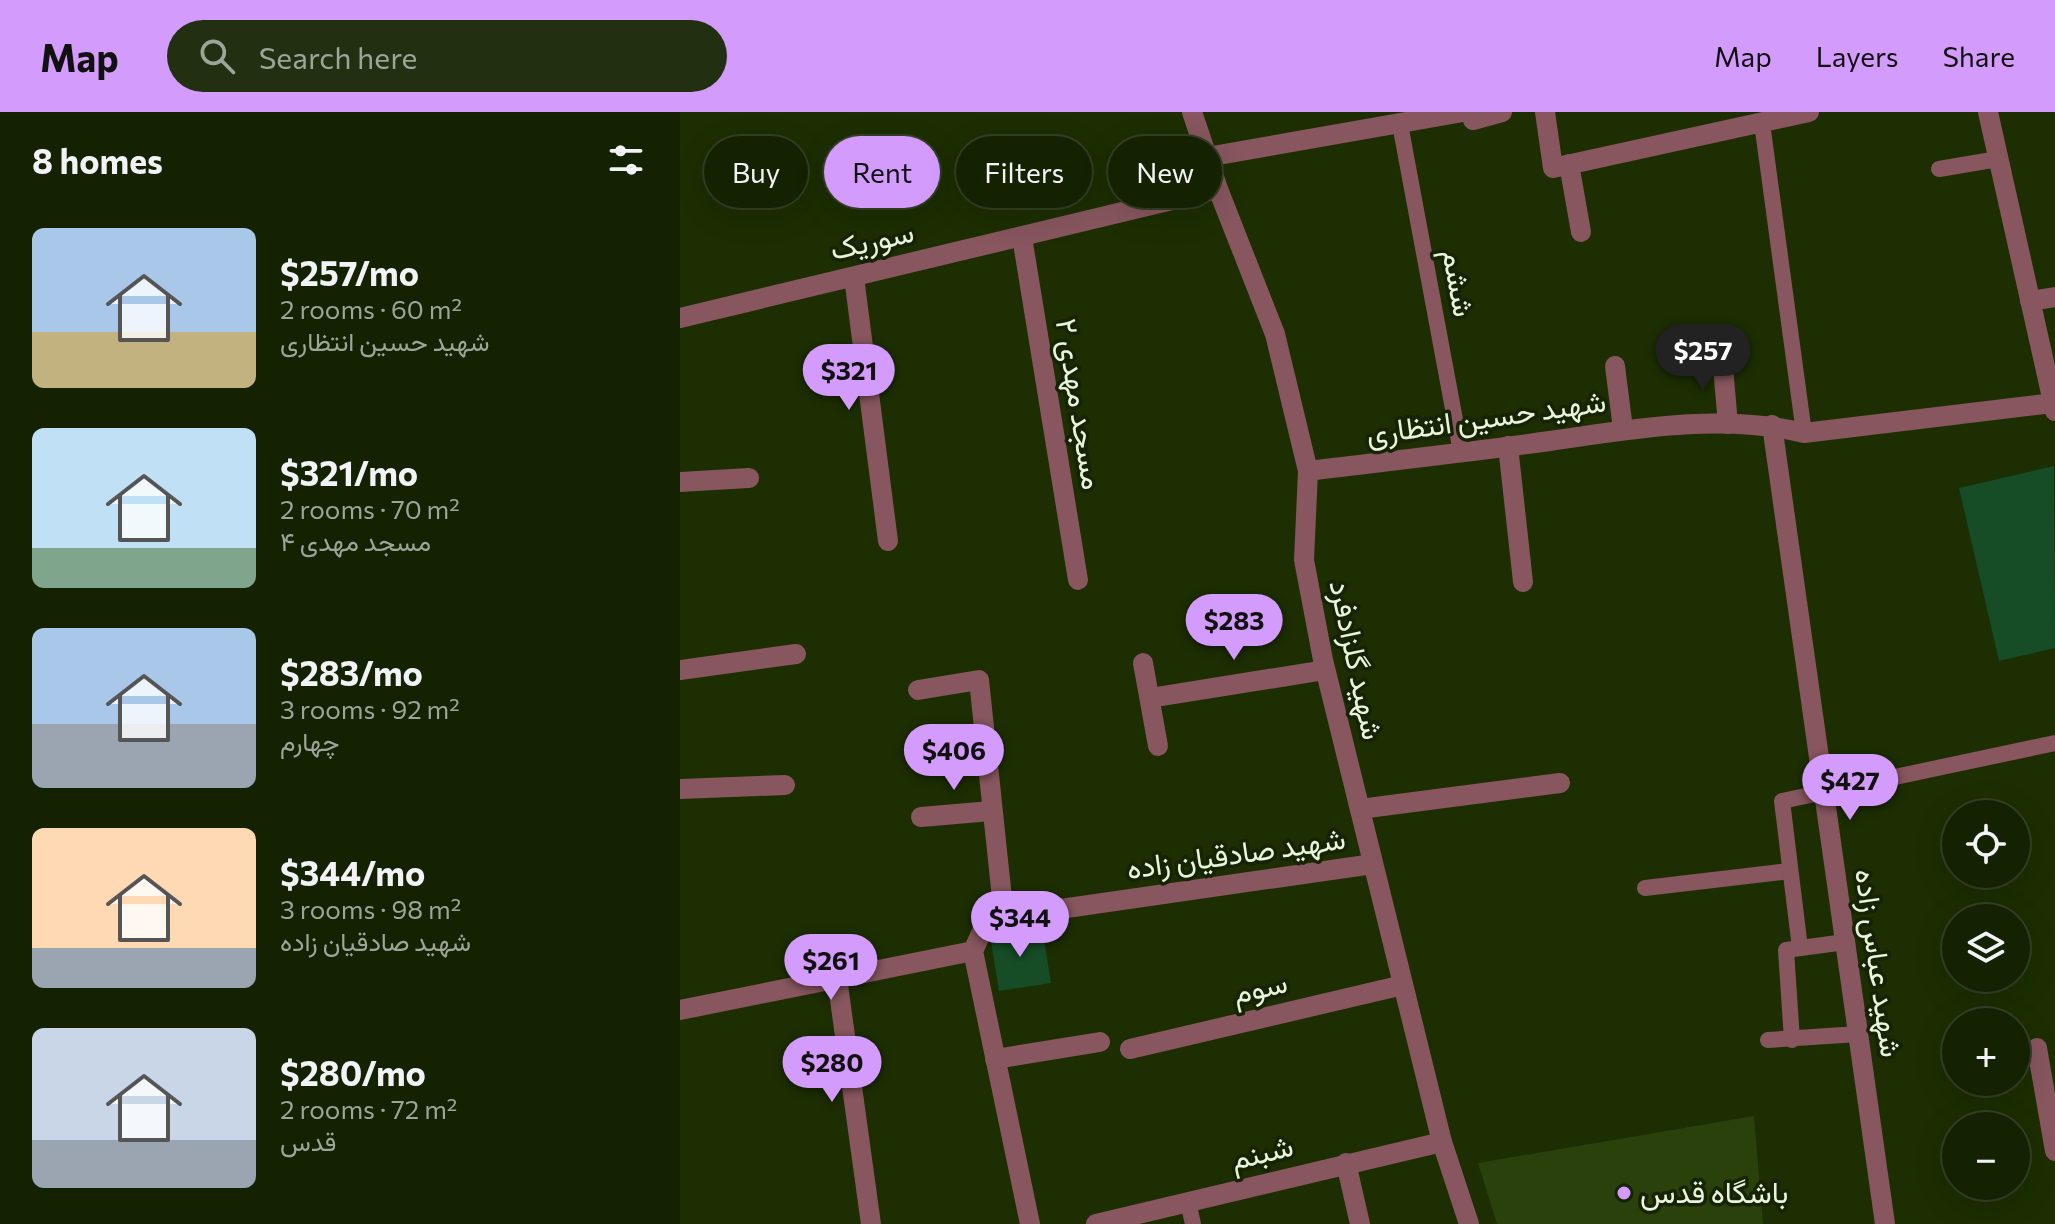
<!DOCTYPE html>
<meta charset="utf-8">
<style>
:root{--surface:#152202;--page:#222f11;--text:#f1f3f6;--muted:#9da499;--line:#343f24;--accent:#d39cfc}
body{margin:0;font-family:Commissioner,Vazirmatn,sans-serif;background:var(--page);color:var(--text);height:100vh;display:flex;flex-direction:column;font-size:30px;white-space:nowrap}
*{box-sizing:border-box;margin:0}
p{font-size:26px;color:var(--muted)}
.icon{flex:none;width:44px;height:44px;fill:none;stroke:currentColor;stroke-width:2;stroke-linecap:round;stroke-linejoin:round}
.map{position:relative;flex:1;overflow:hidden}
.drawer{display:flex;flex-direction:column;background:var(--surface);width:680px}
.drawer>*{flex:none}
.top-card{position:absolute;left:24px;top:24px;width:760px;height:72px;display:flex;gap:16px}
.tools{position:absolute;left:1262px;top:688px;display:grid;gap:16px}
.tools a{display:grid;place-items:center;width:88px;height:88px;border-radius:50%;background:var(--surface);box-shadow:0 8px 32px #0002,0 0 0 2px var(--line);font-size:40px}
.price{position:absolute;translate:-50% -68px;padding:0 18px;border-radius:28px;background:var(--accent);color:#111;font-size:26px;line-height:52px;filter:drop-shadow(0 2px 4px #0008)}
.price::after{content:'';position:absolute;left:50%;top:48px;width:24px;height:18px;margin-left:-12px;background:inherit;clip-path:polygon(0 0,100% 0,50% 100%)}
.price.selected{background:#222;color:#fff}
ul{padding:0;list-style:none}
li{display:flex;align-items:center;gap:24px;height:200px;padding:0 32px}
li span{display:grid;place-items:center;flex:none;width:224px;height:160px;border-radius:12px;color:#555}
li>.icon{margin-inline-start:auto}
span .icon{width:96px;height:96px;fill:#fffc;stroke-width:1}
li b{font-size:34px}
h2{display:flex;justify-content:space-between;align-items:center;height:96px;padding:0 32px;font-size:34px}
.chip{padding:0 28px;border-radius:36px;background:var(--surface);box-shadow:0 8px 32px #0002,0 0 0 2px var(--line);font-size:28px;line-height:72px}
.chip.selected{background:var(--accent);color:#111}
header{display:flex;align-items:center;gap:48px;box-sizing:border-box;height:112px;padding:0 40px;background:var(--accent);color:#111}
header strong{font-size:38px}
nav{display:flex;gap:44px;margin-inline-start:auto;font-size:28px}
.search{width:560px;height:72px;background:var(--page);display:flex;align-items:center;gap:20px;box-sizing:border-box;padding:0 28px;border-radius:44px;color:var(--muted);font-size:30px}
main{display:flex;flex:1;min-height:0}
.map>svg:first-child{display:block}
.green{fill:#2b410c}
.building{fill:#164d26}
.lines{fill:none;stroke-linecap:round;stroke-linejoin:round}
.lane{stroke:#87565e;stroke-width:16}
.street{stroke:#87565e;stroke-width:20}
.poi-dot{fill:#d39cfc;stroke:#162304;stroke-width:3}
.labels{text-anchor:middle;stroke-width:7;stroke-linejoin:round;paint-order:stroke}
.street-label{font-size:30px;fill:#e8f5dc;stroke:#162304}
.poi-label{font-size:30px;fill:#e8f5dc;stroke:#162304;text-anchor:start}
</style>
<header>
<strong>Map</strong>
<div class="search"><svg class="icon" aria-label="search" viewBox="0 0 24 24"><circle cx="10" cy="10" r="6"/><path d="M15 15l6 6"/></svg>Search here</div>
<nav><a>Map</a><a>Layers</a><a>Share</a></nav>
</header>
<main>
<section class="drawer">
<h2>8 homes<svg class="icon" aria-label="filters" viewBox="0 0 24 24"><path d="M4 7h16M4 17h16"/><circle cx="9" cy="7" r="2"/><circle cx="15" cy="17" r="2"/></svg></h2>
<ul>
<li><span style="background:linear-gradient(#a9c7e8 65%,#c2b280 0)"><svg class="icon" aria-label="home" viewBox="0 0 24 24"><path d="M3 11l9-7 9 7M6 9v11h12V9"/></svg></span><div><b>$257/mo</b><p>2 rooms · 60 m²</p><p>شهید حسین انتظاری</p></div></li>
<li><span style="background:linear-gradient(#bfe0f5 75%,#7fa58c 0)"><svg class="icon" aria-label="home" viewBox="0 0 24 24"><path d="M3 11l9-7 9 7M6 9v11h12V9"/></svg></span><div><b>$321/mo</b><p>2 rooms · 70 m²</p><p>مسجد مهدی ۴</p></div></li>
<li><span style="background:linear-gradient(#a9c7e8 60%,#9aa5b1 0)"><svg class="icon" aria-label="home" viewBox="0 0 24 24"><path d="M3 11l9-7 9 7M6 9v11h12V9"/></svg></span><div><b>$283/mo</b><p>3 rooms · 92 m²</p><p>چهارم</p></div></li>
<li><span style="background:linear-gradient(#ffd9b3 75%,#9aa5b1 0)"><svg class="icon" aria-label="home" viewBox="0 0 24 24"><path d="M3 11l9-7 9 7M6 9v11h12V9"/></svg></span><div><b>$344/mo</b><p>3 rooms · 98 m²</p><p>شهید صادقیان زاده</p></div></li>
<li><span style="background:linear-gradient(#c9d6e8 70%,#9aa5b1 0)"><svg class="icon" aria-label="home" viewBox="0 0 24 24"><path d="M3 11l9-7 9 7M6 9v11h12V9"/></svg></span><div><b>$280/mo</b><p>2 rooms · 72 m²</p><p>قدس</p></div></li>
</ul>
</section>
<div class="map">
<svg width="1375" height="1112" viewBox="0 0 1375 1112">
<rect width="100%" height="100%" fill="#1c2e02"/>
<path class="green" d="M1074 1004 1083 1112H817L798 1051Z"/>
<g class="building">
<path d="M1374 354 1375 536 1319 549 1279 376Z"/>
<path d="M362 815 371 871 319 879 310 823Z"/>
</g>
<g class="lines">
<g class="lane">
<path d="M1082 11 1124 321"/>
<path d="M720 12 781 340"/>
<path d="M1259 57 1318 47"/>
<path d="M965 776 1110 759"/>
<path d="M1120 836 1102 689 1375 631"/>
<path d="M1088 928 1178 922"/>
<path d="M1112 928 1106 838 1165 830"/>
<path d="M508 1090 513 1112"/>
</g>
<g class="street">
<path d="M512 0 538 77 595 222 628 359 624 448 643 548 762 1030 789 1112"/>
<path d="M865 0 873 56 1129 0"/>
<path d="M1308 0 1375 299"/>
<path d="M793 8 822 0"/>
<path d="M527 45 783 0"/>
<path d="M889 52 901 120"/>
<path d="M342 125 398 468"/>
<path d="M174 165 208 429"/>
<path d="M1350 189 1375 185"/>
<path d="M0 206 538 77"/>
<path d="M1042 244 1048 312"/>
<path d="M935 254 943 317"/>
<path d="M1092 313 1205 1112"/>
<path d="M828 334 843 470"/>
<path d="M628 359C709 349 790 340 870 329 953 317 1041 301 1124 321L1373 291"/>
<path d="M0 370 69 366"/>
<path d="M463 551 478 634"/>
<path d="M0 558 116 542"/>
<path d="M238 578 299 568 324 805"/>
<path d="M470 586 645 558"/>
<path d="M0 677 105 673"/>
<path d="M680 697 880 671"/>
<path d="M241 705 311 699"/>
<path d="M157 866 191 1112"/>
<path d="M0 898 293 839"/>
<path d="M1357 936 1375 1039"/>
<path d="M450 937 723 873"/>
<path d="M315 947 420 930"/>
<path d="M666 1051 680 1112"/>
<path d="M350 1112 293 839 305 813 324 805 693 752"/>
<path d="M416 1112 762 1030"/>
</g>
</g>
<circle class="poi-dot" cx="944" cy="1081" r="8"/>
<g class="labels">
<g class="street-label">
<text transform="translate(192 129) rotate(-13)" y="10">سوریک</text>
<text transform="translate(778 171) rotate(80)" y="10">ششم</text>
<text transform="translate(399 292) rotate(81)" y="10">مسجد مهدی ۲</text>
<text transform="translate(806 306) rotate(-8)" y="10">شهید حسین انتظاری</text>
<text transform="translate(676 548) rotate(78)" y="10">شهید گلزادفرد</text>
<text transform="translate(556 742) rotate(-8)" y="10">شهید صادقیان زاده</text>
<text transform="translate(1198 851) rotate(82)" y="10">شهید عباس زاده</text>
<text transform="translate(580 876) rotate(-13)" y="10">سوم</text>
<text transform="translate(582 1041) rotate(-14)" y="10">شبنم</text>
</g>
<g class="poi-label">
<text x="960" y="1091">باشگاه قدس</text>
</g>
</g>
</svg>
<div class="tools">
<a><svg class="icon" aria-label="locate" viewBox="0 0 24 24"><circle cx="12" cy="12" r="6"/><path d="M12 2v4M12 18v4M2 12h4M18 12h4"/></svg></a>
<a><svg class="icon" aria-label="layers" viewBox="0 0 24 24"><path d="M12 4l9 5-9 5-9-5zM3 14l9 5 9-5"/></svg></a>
<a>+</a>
<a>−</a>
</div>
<b class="price selected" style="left:1023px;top:280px">$257</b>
<b class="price" style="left:169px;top:300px">$321</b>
<b class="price" style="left:554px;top:550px">$283</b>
<b class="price" style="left:274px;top:680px">$406</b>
<b class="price" style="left:1170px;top:710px">$427</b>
<b class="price" style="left:340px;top:847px">$344</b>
<b class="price" style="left:151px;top:890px">$261</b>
<b class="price" style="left:152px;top:992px">$280</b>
<div class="top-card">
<a class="chip">Buy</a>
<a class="chip selected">Rent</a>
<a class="chip">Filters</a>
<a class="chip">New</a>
</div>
</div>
</main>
